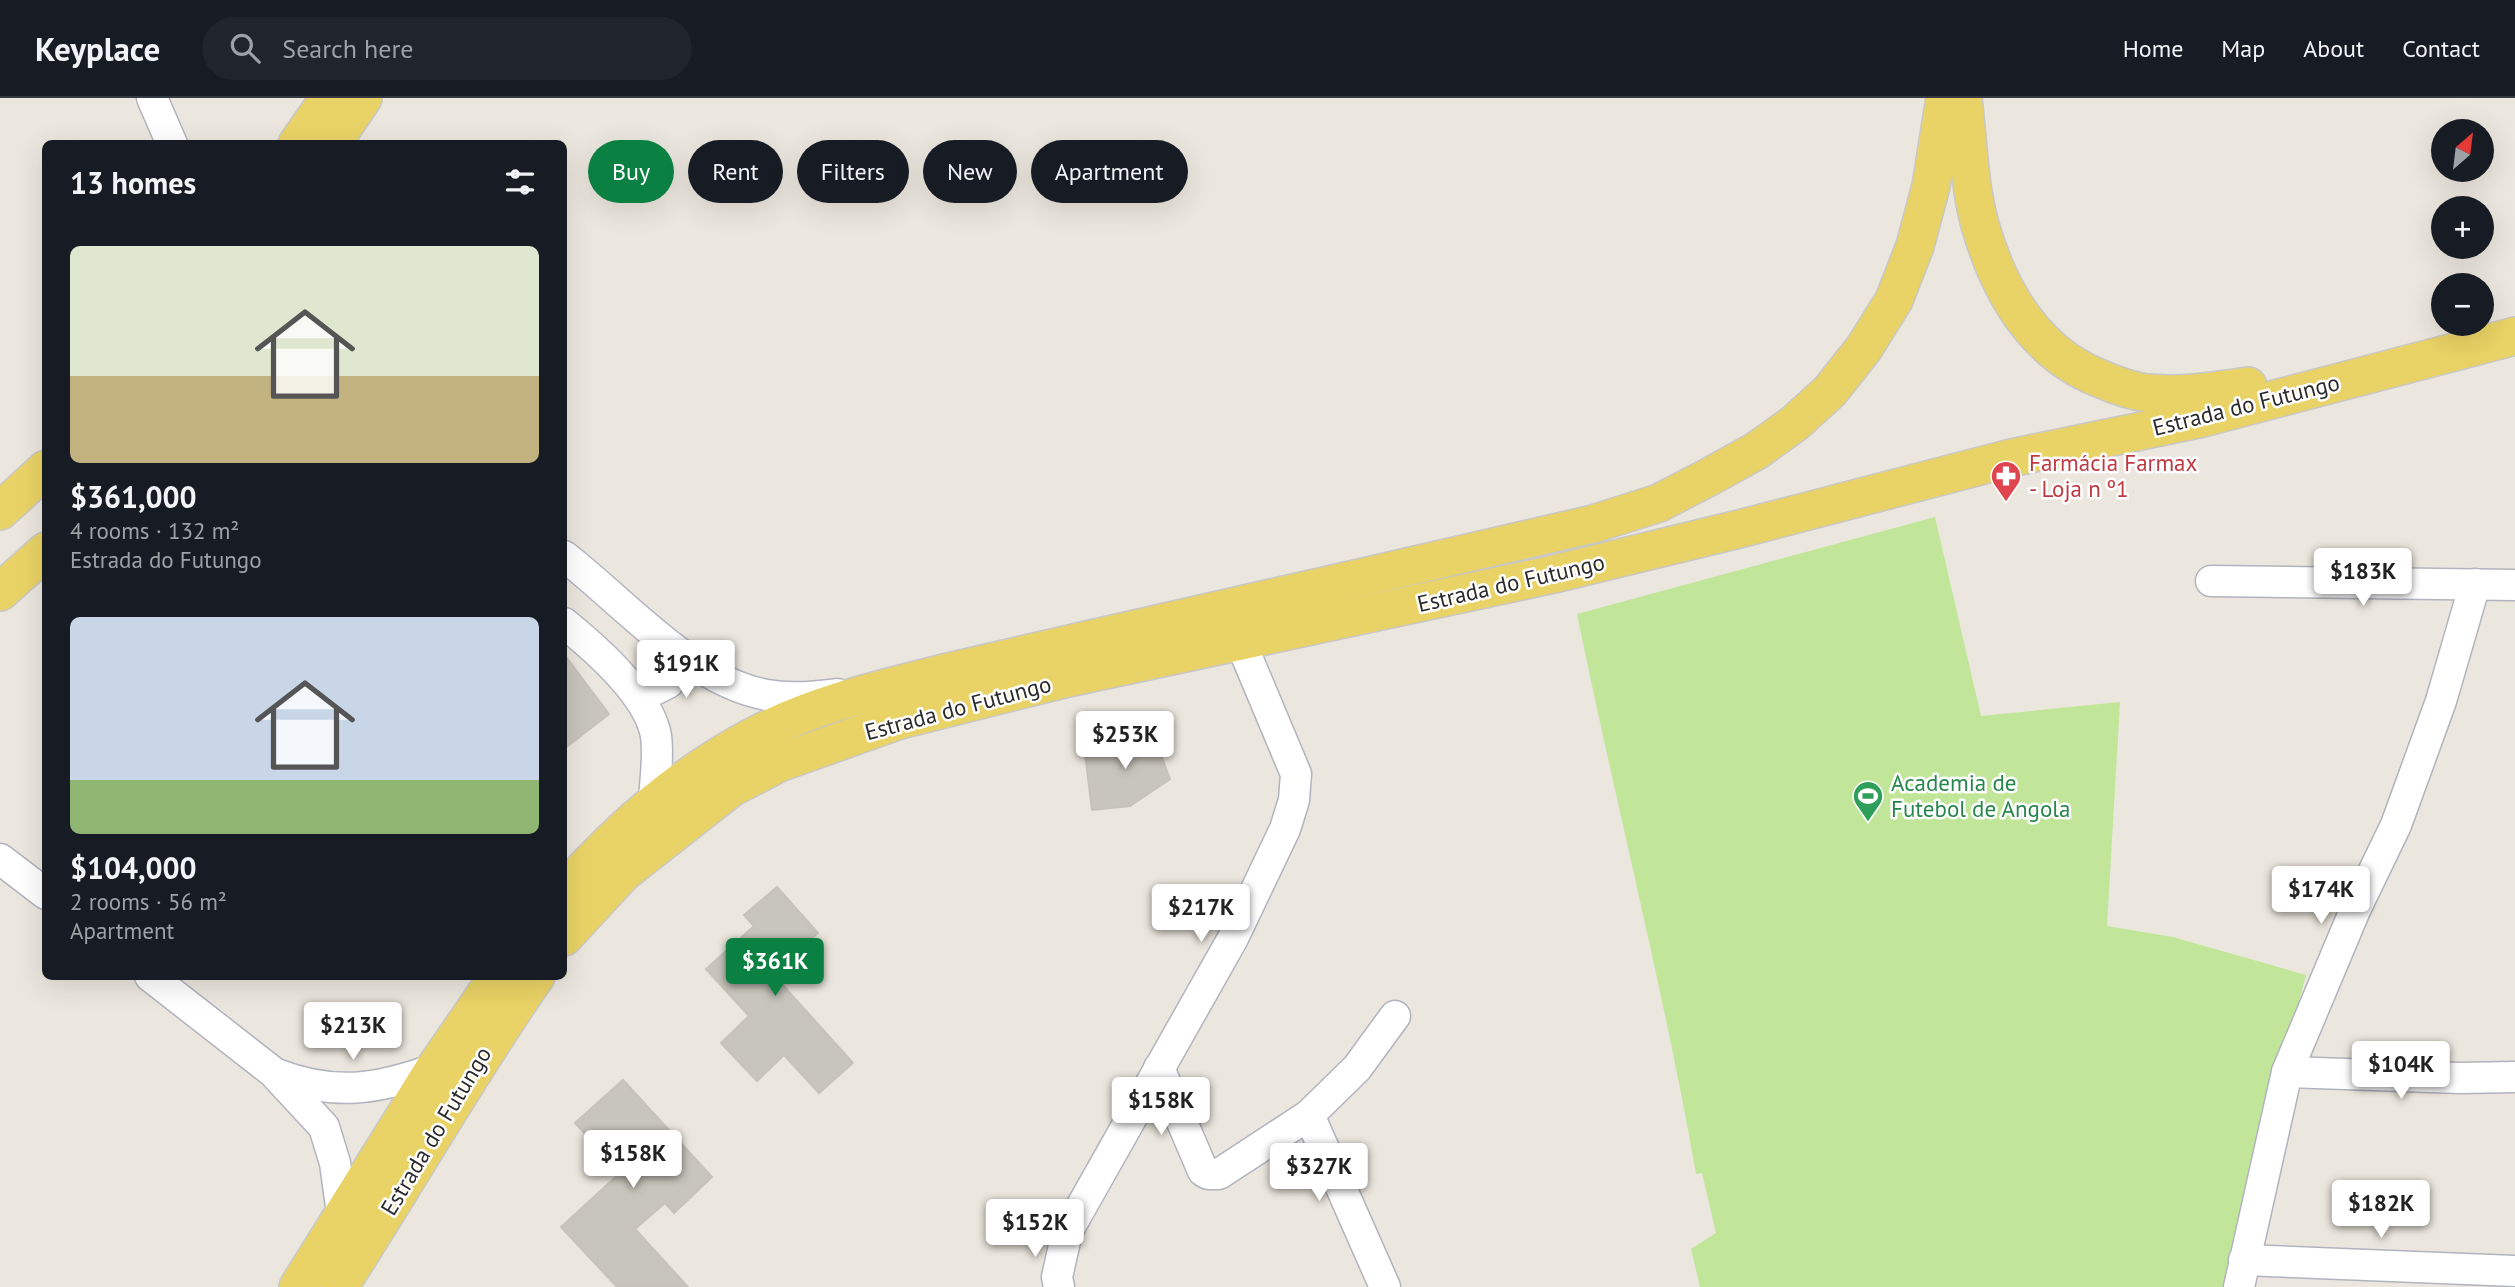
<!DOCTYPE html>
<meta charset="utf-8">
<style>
:root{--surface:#171b24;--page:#20242c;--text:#f1f3f6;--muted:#9ea1a6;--line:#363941;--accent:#0b8043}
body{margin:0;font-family:"PT Sans",sans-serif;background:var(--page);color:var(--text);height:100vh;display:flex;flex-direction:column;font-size:26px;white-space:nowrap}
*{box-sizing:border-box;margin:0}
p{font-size:23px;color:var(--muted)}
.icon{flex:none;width:38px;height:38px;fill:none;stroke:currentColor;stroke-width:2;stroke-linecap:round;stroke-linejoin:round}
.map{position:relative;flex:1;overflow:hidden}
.panel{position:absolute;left:42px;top:42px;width:525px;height:840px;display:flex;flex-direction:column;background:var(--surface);border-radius:10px;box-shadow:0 7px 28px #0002}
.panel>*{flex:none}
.guide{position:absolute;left:588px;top:42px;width:665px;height:63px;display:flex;gap:14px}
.needle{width:46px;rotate:28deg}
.fabs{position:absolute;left:2431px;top:21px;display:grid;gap:14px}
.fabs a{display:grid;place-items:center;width:63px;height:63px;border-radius:50%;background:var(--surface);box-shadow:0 7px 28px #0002;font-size:35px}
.price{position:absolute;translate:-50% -60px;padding:0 16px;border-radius:7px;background:#fff;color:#222;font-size:23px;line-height:46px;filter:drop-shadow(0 2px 4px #0008)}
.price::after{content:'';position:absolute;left:50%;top:42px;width:21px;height:16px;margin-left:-10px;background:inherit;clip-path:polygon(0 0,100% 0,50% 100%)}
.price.active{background:var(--accent);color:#fff}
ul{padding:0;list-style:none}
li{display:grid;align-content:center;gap:14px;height:371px;padding:0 28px}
li span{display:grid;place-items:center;height:217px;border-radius:10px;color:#555}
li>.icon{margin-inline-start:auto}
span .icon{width:126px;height:126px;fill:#fffc;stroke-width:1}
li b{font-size:30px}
h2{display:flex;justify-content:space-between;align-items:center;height:84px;padding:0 28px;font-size:30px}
.chip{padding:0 24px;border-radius:32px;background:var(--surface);box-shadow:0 7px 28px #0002;font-size:24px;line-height:63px}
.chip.active{background:var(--accent);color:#fff}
header{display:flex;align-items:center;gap:42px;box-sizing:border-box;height:98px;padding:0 35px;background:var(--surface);border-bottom:2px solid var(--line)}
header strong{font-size:33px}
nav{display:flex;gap:38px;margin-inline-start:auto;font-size:24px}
.search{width:490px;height:63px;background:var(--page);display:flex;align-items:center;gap:18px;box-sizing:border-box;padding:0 24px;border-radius:38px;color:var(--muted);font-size:26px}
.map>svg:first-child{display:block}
.pitch{fill:#c1e69a}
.building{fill:#c8c5bc;stroke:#c8c3b8;stroke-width:2}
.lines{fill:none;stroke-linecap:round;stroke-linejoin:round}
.minor-casing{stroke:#b1b3be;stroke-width:33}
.major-casing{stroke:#c8c8c8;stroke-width:40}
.minor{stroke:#fff;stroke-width:30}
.major{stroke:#ead366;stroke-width:37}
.labels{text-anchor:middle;stroke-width:5;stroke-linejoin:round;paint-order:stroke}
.street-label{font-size:23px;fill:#2b2b2b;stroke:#fff}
.health-label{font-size:23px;fill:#be3a42;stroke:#fff;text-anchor:start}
.leisure-label{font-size:23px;fill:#27864d;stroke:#fff;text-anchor:start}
</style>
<header>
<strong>Keyplace</strong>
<div class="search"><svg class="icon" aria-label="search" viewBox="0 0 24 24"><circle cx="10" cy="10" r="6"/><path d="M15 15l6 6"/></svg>Search here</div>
<nav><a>Home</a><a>Map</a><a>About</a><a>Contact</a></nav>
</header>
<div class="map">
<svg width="2515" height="1189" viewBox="0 0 2515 1189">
<rect width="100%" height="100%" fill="#ece7de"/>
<path class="pitch" d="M1935 419 1981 618 2120 604 2107 828 2173 839 2306 877 2266 1028 2232 1189H1700L1691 1151 1716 1135 1702 1075 1696 1076C1663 888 1615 703 1577 516Z"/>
<g class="building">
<path d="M564 556 609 616 564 651Z"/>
<path d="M1150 628 1170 681 1130 708 1092 712 1085 656Z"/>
<path d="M777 789 818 835 772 875 853 965 819 995 784 957 757 983 721 945 749 918 706 871 754 828 744 817Z"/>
<path d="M623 982 712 1079 674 1115 665 1105 635 1131 688 1189H617L561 1129 621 1074 575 1025Z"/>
</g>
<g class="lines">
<g class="minor-casing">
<g id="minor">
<path d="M152 0 172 46"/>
<path d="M564 458C624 504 690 583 767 597 789 601 815 599 837 596"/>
<path d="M2211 483 2515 487"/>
<path d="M564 525C595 550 649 597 656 638 659 659 655 682 654 703"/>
<path d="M632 589 652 593 668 585 674 567 670 549"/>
<path d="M0 761 46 796"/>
<path d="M150 878 273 974 324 1029 335 1065 342 1116"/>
<path d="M1159 970 1203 1073 1208 1076H1219L1309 1017 1357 970 1395 918"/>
<path d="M2287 974 2460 980 2515 979"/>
<path d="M276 976C335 998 376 992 434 971"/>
<path d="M1309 1017 1385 1189"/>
<path d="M2244 1162 2515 1173"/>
<path d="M1059 1189 1057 1179 1067 1134 1233 840 1285 731 1294 702 1296 676 1241 545"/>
<path d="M2239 1189 2287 974 2355 812 2396 727 2441 603 2475 486"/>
</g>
</g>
<g class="major-casing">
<g id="major">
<path d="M1963 0C1968 42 1969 87 1980 127 1999 193 2034 255 2101 281 2115 287 2131 293 2147 295 2181 298 2214 293 2248 288"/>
<path d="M297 46 329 0"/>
<path d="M332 46 363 0"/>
<path d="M0 413 46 371"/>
<path d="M0 494 46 453"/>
<path d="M564 793C620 730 682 675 758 636 816 606 881 591 944 575 993 564 1042 552 1091 541 1258 503 1426 465 1593 426L1659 405 1709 379 1756 353 1795 325 1830 293 1864 250 1894 202 1915 148 1931 88 1945 0"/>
<path d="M564 839 623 775 731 690 779 665 900 622 1064 581 1554 476 1739 431 2011 360 2199 321 2515 238"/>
<path d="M298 1189 434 971 498 878"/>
<path d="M339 1189C406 1086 466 979 536 878"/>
</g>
</g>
<use href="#minor" class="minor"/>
<use href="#major" class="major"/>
</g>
<defs>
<g id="pharmacy-pin" transform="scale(1.575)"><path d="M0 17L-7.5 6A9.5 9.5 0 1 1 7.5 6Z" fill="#e0444e" stroke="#fff"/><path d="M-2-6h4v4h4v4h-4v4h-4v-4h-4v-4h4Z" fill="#fff"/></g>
<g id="stadium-pin" transform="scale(1.575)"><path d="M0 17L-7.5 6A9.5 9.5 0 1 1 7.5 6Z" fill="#2e9e5b" stroke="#fff"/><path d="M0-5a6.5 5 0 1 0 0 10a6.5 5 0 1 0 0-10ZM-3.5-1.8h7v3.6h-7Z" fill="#fff"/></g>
</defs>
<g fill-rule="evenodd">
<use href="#pharmacy-pin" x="2006" y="378"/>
<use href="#stadium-pin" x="1868" y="698"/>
</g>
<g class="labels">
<g class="street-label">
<text transform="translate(2246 307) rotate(-14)" y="8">Estrada do Futungo</text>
<text transform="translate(1511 485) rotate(-13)" y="8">Estrada do Futungo</text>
<text transform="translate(958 610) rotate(-15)" y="8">Estrada do Futungo</text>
<text transform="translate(436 1033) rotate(-59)" y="8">Estrada do Futungo</text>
</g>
<g class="health-label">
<text x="2029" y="373">Farmácia Farmax<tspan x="2029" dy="26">- Loja n º1</tspan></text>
</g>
<g class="leisure-label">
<text x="1891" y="693">Academia de<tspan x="1891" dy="26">Futebol de Angola</tspan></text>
</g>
</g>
</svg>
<div class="fabs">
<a><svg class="needle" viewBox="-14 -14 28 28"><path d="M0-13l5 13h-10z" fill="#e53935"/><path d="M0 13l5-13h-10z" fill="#9ea1a6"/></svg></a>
<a>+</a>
<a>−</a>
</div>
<b class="price" style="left:2363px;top:510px">$183K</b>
<b class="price" style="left:686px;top:602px">$191K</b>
<b class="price" style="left:1125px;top:673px">$253K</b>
<b class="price" style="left:2321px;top:828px">$174K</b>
<b class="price" style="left:1201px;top:846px">$217K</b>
<b class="price active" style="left:775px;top:900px">$361K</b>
<b class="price" style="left:353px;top:964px">$213K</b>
<b class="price" style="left:2401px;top:1003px">$104K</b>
<b class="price" style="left:1161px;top:1039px">$158K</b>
<b class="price" style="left:633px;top:1092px">$158K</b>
<b class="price" style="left:1319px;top:1105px">$327K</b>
<b class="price" style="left:2381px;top:1142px">$182K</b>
<b class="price" style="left:1035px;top:1161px">$152K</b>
<div class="guide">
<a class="chip active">Buy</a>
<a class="chip">Rent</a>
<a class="chip">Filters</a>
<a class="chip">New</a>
<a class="chip">Apartment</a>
</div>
<section class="panel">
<h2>13 homes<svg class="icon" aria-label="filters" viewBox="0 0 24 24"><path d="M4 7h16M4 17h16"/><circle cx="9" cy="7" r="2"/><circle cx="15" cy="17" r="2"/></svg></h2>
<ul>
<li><span style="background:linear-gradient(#dfe7d0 60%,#c2b280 0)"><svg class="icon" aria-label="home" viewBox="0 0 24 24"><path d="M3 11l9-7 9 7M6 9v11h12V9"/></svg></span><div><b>$361,000</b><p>4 rooms · 132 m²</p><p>Estrada do Futungo</p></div></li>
<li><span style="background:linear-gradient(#c9d6e8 75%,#8fb573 0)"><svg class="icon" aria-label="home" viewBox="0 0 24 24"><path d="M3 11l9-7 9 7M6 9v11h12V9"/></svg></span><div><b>$104,000</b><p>2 rooms · 56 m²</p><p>Apartment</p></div></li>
</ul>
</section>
</div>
